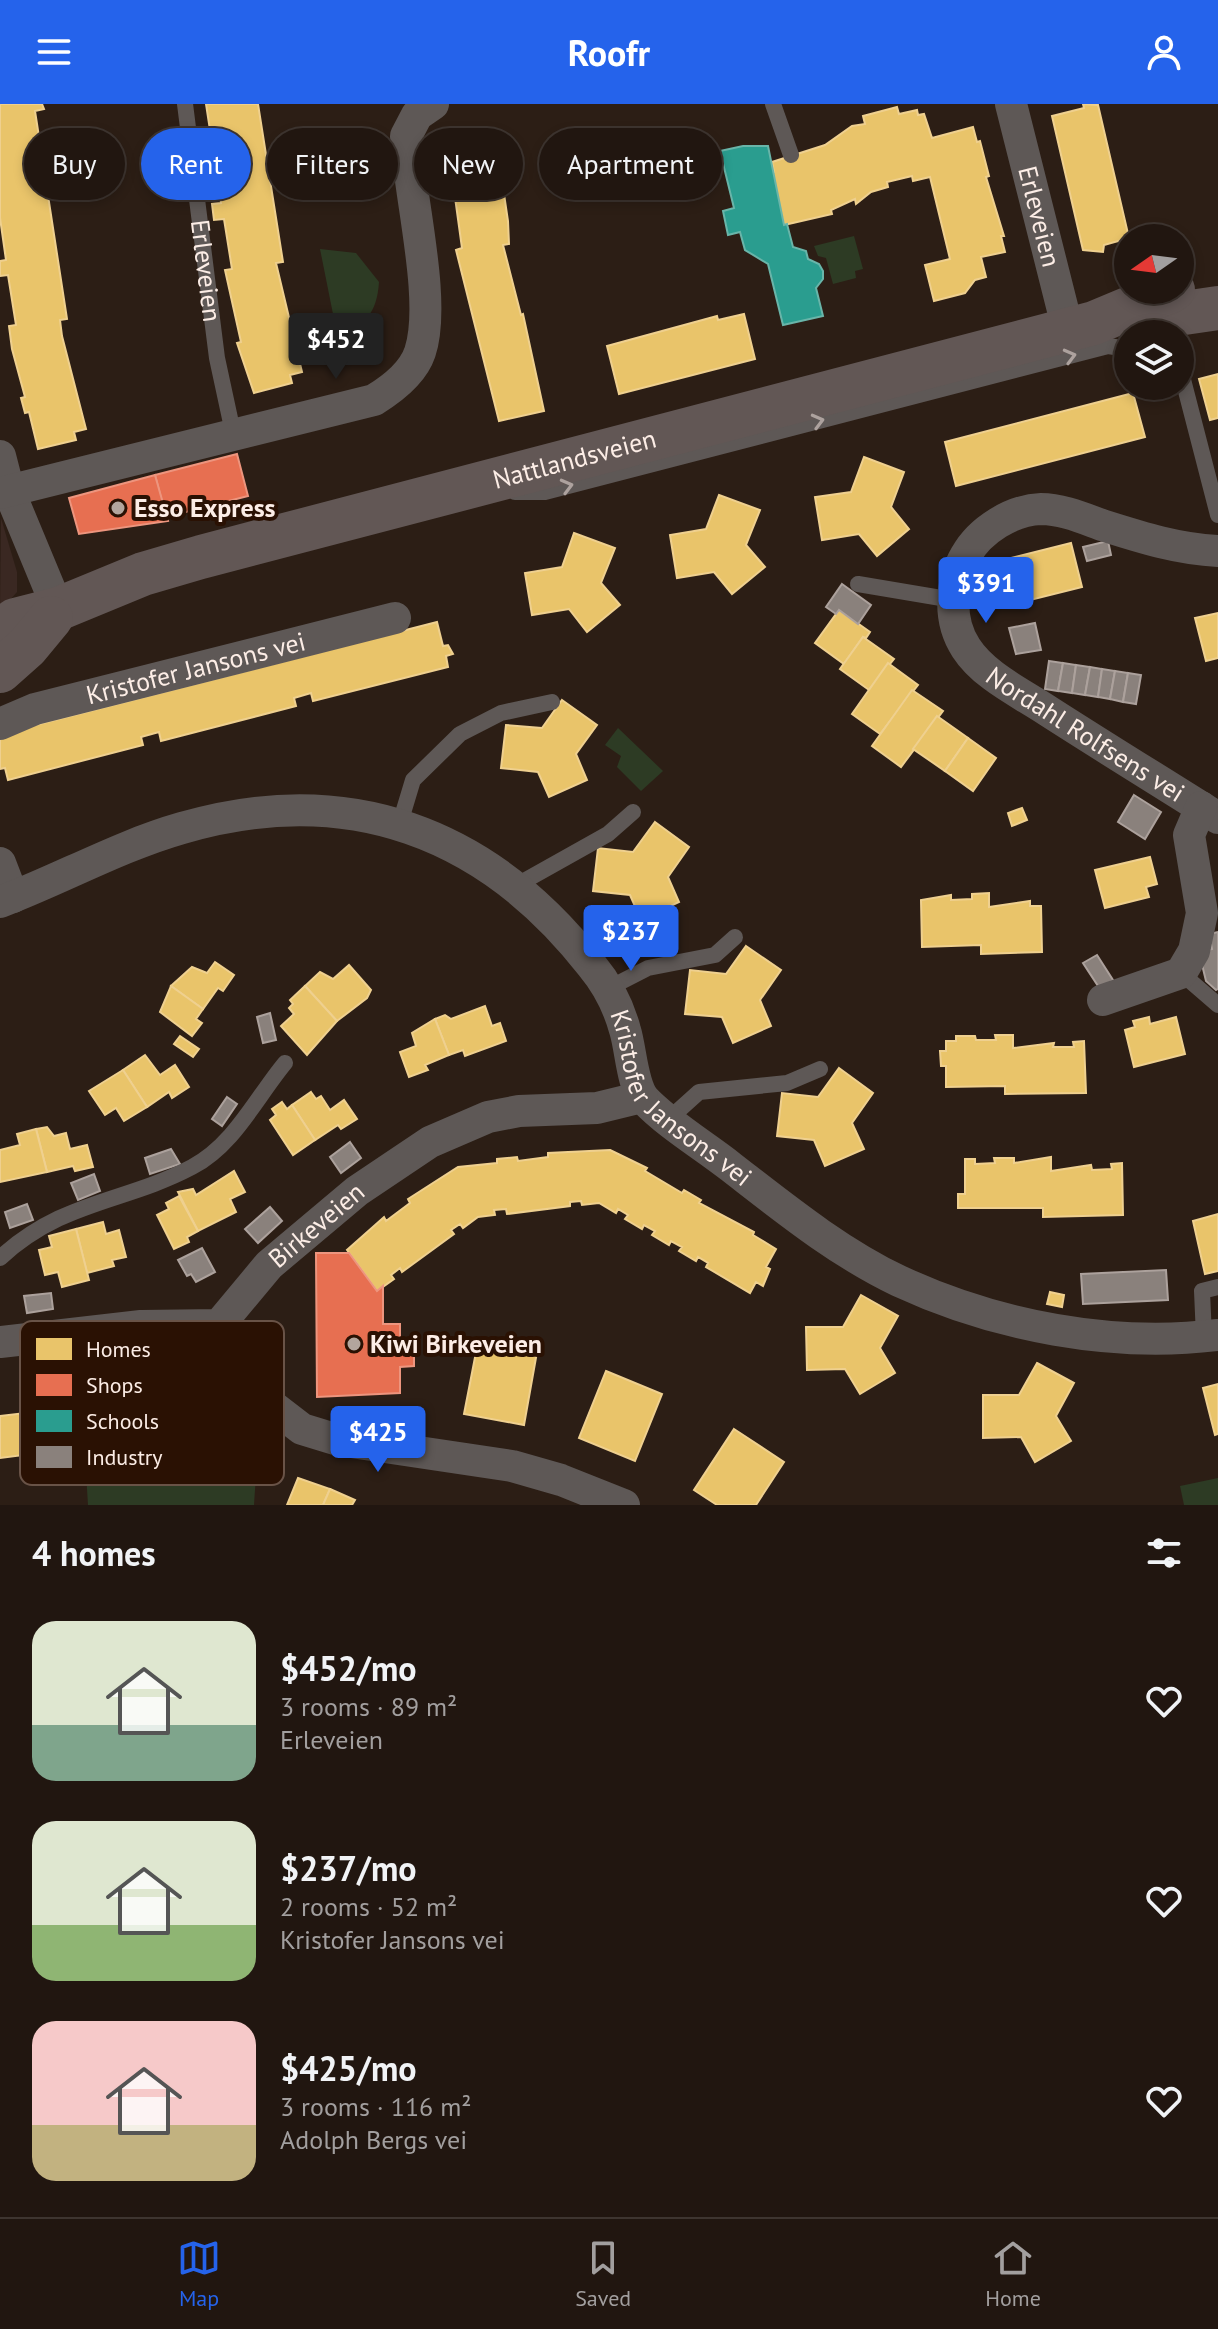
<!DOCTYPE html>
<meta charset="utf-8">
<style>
:root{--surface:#211610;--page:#2d231e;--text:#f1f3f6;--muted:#a29f9f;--line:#3e3530;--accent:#2563eb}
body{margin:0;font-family:"PT Sans",sans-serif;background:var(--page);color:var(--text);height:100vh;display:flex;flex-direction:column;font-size:30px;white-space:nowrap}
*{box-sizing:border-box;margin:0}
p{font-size:26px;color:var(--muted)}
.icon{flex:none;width:44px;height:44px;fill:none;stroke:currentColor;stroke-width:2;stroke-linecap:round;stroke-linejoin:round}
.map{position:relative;height:1401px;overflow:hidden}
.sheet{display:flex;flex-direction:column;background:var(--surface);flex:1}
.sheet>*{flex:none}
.hud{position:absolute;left:24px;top:24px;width:800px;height:72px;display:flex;gap:16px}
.needle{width:52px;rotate:256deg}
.tools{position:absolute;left:1114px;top:120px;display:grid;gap:16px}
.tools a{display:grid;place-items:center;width:80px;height:80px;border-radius:50%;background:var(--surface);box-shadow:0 4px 12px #0003,0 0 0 2px var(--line);font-size:40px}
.price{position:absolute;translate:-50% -68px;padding:0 18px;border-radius:8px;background:var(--accent);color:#fff;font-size:26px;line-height:52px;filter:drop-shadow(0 2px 4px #0008)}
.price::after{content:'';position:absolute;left:50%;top:48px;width:24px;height:18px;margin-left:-12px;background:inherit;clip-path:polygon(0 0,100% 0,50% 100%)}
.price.active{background:#222;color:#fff}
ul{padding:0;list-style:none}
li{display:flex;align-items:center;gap:24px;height:200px;padding:0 32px}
li span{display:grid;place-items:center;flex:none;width:224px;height:160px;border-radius:24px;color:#555}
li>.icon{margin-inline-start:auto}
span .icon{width:96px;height:96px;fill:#fffc;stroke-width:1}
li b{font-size:34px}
h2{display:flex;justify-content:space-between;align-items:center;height:96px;padding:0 32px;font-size:34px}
.tag{padding:0 28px;border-radius:36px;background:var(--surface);box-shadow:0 4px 12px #0003,0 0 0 2px var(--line);font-size:28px;line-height:72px}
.tag.active{background:var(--accent);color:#fff}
header{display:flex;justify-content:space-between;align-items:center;height:104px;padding:0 32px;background:var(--accent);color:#fff;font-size:36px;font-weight:700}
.tabs{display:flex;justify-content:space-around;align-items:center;height:112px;border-top:2px solid var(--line);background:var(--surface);font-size:22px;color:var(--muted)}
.tabs a{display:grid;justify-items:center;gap:4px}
.tabs .active{color:var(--accent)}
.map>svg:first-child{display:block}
.commercial{fill:#3a2822}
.green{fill:#2d3b24}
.homes{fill:#e9c46a;stroke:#efd08f;stroke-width:2}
.shops{fill:#e76f51;stroke:#ed957e;stroke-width:2}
.schools{fill:#2a9d8f;stroke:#69b5a9;stroke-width:2}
.industry{fill:#8a817c;stroke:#aca19c;stroke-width:2}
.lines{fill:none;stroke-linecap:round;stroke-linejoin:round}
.lane{stroke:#5e5856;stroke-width:16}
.street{stroke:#5e5856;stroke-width:32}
.primary{stroke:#625755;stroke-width:44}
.oneway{stroke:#ada29e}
.poi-dot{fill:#b3a59d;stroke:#2a1103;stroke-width:3}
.labels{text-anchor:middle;stroke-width:8;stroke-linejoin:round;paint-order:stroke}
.street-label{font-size:26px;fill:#fcede6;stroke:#2a1103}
.poi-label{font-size:26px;font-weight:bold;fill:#fcede6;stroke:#2a1103;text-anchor:start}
.key{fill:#2a1103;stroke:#695347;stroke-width:2}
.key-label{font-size:22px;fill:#fcede6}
</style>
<header><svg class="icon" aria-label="menu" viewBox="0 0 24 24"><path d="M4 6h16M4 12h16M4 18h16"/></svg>Roofr<svg class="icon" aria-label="person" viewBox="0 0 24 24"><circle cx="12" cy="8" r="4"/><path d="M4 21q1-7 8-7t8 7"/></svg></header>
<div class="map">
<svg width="1218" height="1401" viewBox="0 0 1218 1401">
<rect width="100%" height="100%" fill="#2c1e15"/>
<path class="commercial" d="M1 414 17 468V488L0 507Z"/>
<g class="green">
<path d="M854 132 863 165 855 167 856 174 833 180 826 154 818 152 814 142Z"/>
<path d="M320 145 356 149 379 178C377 209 365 221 338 235Z"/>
<path d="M618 624 663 667 641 687 617 663 621 652 605 641Z"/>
<path d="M171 1247 259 1324 254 1401H88L79 1253Z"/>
<path d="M1218 1374V1401H1184L1180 1382Z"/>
</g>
<g class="homes">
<path d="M0 0H42L44 5 35 7 67 215 60 216 62 232 86 325 74 328 76 336 38 345 29 308 25 309 21 294 25 293 12 245 9 222 16 221 8 171 0 172V157L6 156 0 114Z"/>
<path d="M206 0H258L283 158 276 159 302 268 290 271 292 279 254 289 237 239 241 238 225 166 232 165 224 115 214 116 212 100 221 99 212 42 203 44 201 28 210 26Z"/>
<path d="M1083 0 1098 1 1129 134 1104 141 1103 148 1083 146 1052 12 1084 4Z"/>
<path d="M897 3 899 10 917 6 918 11 924 10 932 34 973 23 977 38 980 37 989 72 986 73 1004 132H1001L1005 148 981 153 986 173 975 176 965 189 934 197 925 161 950 155 930 73 913 77 912 72 887 78 888 83 871 88 856 100 855 95 831 106 832 110 784 121 771 69 774 68 772 58 825 41 852 22 865 20 863 12Z"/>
<path d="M495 29 508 117 509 140 503 141 521 211 523 210 544 307 499 317 456 146 462 144 447 35Z"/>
<path d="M744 210 755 255 619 290 607 242 717 212 718 216Z"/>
<path d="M1218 270V314L1210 316 1199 275Z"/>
<path d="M1133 289 1145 333 956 382 945 338Z"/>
<path d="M864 353 904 368 891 403 909 425 877 452 859 430 822 436 815 393 851 388Z"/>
<path d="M719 391 760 406 746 441 765 463 732 490 714 468 677 474 670 431 706 425Z"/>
<path d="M574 429 615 444 601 479 620 501 587 528 569 505 532 511 525 469 562 463Z"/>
<path d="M1071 439 1082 483 1010 501 999 457Z"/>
<path d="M839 506 870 528 866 534 863 533 844 560 815 539Z"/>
<path d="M1218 509V554L1206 557 1195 514Z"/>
<path d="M437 518 443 542 448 541 453 550 446 552 448 563 313 597 311 589 294 594 296 602 161 637 159 628 141 633 143 641 8 676 5 664 0 665V630Z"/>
<path d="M863 533 894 555 869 586 840 565Z"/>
<path d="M888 559 918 581 880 630 852 610Z"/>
<path d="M912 586 943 607 901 663 872 642Z"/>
<path d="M562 596 597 621 576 650 587 676 549 693 538 668 501 664 506 621 542 624Z"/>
<path d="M937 612 968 634 945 667 913 645Z"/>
<path d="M968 634 996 654 973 687 945 667Z"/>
<path d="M1022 704 1027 716 1012 722 1008 709Z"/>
<path d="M655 718 689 743 668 773 679 798 641 816 630 791 593 787 598 744 633 748Z"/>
<path d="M1150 753 1157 780 1146 783 1149 793 1105 804 1095 766Z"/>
<path d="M989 789V803L1030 797V802H1041L1042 848 981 850V841L922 843 921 796 951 791V796L972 795V790Z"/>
<path d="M746 842 781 866 760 896 771 922 733 939 722 913 685 910 690 866 726 870Z"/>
<path d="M215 858 234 871 223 887 218 884 203 905 171 882 192 863 207 869Z"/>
<path d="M349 861 371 886 367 894 337 917 305 882 320 868 333 875Z"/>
<path d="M171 882 203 905 196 915 202 919 192 932 160 908Z"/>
<path d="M305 882 337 917 307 951 281 922 294 910 289 904 293 900 290 896Z"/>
<path d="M485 902 492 922 500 919 506 937 465 952 463 946 449 951 435 915 445 911 451 915Z"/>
<path d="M1149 913 1150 920 1176 913 1185 950 1134 963 1125 926 1135 923 1133 917Z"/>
<path d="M435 915 449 951 425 961 428 966 409 973 400 948 416 942 412 929Z"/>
<path d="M995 931H1013V944L1054 939 1053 943H1074L1073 938 1084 937 1086 989 1005 990V982L946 983V962H941L940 947H946V937H956V932H975L976 936H996Z"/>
<path d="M180 932 199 945 193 953 174 940Z"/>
<path d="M145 951 160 971 175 961 189 983 172 994 169 988 147 1003 123 966Z"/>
<path d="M839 964 873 989 852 1019 864 1045 825 1062 814 1036 777 1032 782 989 818 993Z"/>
<path d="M123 966 147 1003 124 1017 116 1004 105 1011 89 987Z"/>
<path d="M311 988 316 995 321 992 330 1006 344 996 357 1015 341 1025 338 1021 315 1036 292 1001Z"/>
<path d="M282 998 287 1005 292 1001 315 1036 293 1051 270 1016 276 1011 272 1005Z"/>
<path d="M47 1023 54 1032 66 1029 70 1045 87 1041 93 1063 75 1067 73 1062 47 1068 36 1025Z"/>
<path d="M36 1025 47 1068 0 1078V1046L20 1041 17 1030Z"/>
<path d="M610 1046 647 1064 645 1067 682 1089 684 1086 701 1096 699 1099 754 1128 753 1131 776 1145 766 1163 770 1165 763 1182 756 1178 750 1189 706 1163 708 1159 698 1153 696 1157 679 1147 682 1143 671 1137 669 1141 652 1131 655 1127 644 1121 642 1125 625 1115 628 1111 618 1105 616 1109 599 1099 582 1101 581 1097 570 1098V1102L507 1110 506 1105 494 1106 495 1111 478 1113 463 1124 460 1120 451 1126 454 1130 402 1168 400 1164 391 1171 394 1175 377 1187 347 1146 384 1113 386 1117 410 1099 408 1095 458 1063 497 1059V1055L517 1053 518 1057 548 1053V1049Z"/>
<path d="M1051 1053V1067L1091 1061 1092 1066 1112 1065 1111 1060 1122 1059 1123 1111 1043 1113V1104H958V1090H965V1055H975V1060L995 1059 994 1054H1014V1059Z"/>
<path d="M234 1067 245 1088 230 1095 236 1108 198 1127 178 1088 193 1085 196 1091Z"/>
<path d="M179 1092 198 1127 187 1133 189 1138 174 1145 157 1111 169 1105 166 1099Z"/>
<path d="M1218 1110V1167L1205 1170 1193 1117Z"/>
<path d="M103 1118 106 1130 119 1126 126 1153 112 1156 114 1162 87 1169 76 1125Z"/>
<path d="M76 1125 89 1176 62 1183 58 1168 45 1171 39 1146 52 1143 49 1132Z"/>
<path d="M1050 1188 1064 1191 1062 1203 1047 1200Z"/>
<path d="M861 1191 898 1212 880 1244 895 1269 860 1290 845 1265 807 1266 806 1223H843Z"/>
<path d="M478 1238 537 1248 524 1321 464 1310Z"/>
<path d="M1037 1259 1074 1279 1056 1312 1071 1337 1035 1358 1021 1333 983 1334V1291H1019Z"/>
<path d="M606 1267 662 1290 635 1357 579 1334Z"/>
<path d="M1218 1280V1330L1215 1331 1203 1284Z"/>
<path d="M42 1307 47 1348 0 1354V1312Z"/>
<path d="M734 1325 784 1358 756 1401H717L694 1386Z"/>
<path d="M298 1374 330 1385 323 1401H287Z"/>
<path d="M330 1385 355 1396 352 1401H323Z"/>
</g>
<g class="shops">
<path d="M237 350 248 392 166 413 155 371Z"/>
<path d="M155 371 168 417 79 430 69 394Z"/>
<path d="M316 1149H349L377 1187 383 1182V1220H400V1240H414V1262L400 1263V1289L317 1293Z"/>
</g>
<path class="schools" d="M743 42H768L784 121 787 120 793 143 806 147 808 155 819 160 823 167V175L816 184 823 212 783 221 768 160 745 146 740 128 728 131 723 107 734 104 720 47Z"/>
<g class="industry">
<path d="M1108 437 1111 451 1087 457 1083 443Z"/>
<path d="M842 480 871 501 858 520 839 506 836 510 826 503Z"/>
<path d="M1035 519 1041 546 1016 550 1009 524Z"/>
<path d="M1049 557 1063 559 1058 587 1045 585Z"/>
<path d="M1063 559 1076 561 1072 589 1058 587Z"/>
<path d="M1076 561 1090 563 1085 591 1072 589Z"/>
<path d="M1090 563 1102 565 1098 593 1085 591Z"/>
<path d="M1102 565 1115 567 1110 595 1098 593Z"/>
<path d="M1115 567 1128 569 1123 598 1110 595Z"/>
<path d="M1128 569 1141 571 1136 600 1123 598Z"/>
<path d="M1134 691 1161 708 1145 735 1118 718Z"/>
<path d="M1218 828V885L1216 886 1206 877 1199 848 1212 845 1209 830Z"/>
<path d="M1097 851 1113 876 1100 885 1083 859Z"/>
<path d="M270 909 276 936 263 939 257 913Z"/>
<path d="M227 993 237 1000 222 1022 212 1015Z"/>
<path d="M350 1038 361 1054 341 1069 330 1053Z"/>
<path d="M171 1045 180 1060 150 1070 145 1054Z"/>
<path d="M94 1070 100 1087 78 1096 71 1079Z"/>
<path d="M27 1100 33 1116 10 1124 5 1108Z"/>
<path d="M270 1103 282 1117 258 1139 245 1125Z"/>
<path d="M202 1144 215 1168 196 1178 191 1170 187 1172 178 1156Z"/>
<path d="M1166 1166 1168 1196 1083 1200 1081 1170Z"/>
<path d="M51 1189 53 1205 27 1209 24 1192Z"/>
</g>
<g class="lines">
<g class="lane">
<path id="s1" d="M185 0 217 254 234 333"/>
<path d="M773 0 791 51"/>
<path d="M1180 264 1218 411"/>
<path d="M515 388H545L1108 242 1128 245"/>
<path d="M858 480 953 496"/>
<path d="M400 719 413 676 460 630 501 609 552 598"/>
<path d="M517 781 608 730 633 708"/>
<path d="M1181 869 1218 901"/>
<path d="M607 885 648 864 715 851 735 833"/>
<path d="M669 1015 699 988 787 979 820 965"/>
<path d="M0 1154C63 1096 124 1099 192 1063 234 1041 256 994 285 959"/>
<path d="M1204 1233 1202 1187 1218 1183"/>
</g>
<g class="street">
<path id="s2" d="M1011 0 1068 226"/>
<path d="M0 352 9 387 58 505"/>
<path d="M0 389 374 296C392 285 413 269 420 248 437 197 409 90 406 32L417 11 433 0"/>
<path id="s3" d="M1218 447C1178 445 1143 434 1105 422 1085 415 1063 405 1041 405 1012 406 980 426 966 451 950 478 948 517 966 544 984 572 1021 589 1048 607 1104 643 1161 678 1218 714"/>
<path id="s4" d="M0 620 35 605 395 514"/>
<path d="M0 759 13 793"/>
<path id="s5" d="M0 798C61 775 119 742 182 724 347 676 487 727 592 862 607 880 619 904 625 926 631 945 632 982 645 996 669 1021 703 1041 731 1063 784 1104 838 1148 899 1177 996 1222 1112 1244 1218 1231"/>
<path d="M1103 896 1181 869 1194 847 1202 809 1189 731 1201 703"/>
<path d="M219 1221 263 1295 302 1325 338 1336 512 1362 561 1376 624 1401"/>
<path id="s6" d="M0 1238 141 1222 219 1221 269 1161 357 1087 430 1038 488 1013 519 1007 597 1004 642 993"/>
</g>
<g class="primary">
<path d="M1136 216 1218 204"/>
<path id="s7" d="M0 528 15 516 58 505 143 470 201 453 1094 219 1173 186"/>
<path d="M0 567 27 543 51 514"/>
</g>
</g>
<defs><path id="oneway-chevron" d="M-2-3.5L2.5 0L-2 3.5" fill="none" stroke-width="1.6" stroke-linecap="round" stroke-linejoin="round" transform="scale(2)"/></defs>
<g class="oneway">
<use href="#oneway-chevron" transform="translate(1070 252) rotate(-15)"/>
<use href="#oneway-chevron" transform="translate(818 317) rotate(-15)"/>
<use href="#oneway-chevron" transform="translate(567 382) rotate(-15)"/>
</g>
<g class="poi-dot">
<circle cx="118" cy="404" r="8"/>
<circle cx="354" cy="1240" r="8"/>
</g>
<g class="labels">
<g class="street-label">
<text dy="9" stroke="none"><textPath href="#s2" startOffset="116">Erleveien</textPath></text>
<text dy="9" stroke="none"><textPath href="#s1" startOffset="168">Erleveien</textPath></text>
<text dy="9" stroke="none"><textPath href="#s7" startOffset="602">Nattlandsveien</textPath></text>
<text dy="9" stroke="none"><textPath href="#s4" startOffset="204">Kristofer Jansons vei</textPath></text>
<text dy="9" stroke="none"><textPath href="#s3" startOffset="520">Nordahl Rolfsens vei</textPath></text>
<text dy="9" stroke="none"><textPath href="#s5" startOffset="824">Kristofer Jansons vei</textPath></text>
<text dy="9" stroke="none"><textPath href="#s6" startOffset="360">Birkeveien</textPath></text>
</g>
<g class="poi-label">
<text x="134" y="413">Esso Express</text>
<text x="370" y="1249">Kiwi Birkeveien</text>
</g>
</g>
<rect x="20" y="1217" width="264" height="164" rx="12" class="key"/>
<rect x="36" y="1234" width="36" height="22" fill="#e9c46a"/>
<rect x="36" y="1270" width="36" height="22" fill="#e76f51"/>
<rect x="36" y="1306" width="36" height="22" fill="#2a9d8f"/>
<rect x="36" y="1342" width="36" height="22" fill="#8a817c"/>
<g class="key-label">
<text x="86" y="1253">Homes</text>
<text x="86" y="1289">Shops</text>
<text x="86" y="1325">Schools</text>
<text x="86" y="1361">Industry</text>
</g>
</svg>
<div class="tools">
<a><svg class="needle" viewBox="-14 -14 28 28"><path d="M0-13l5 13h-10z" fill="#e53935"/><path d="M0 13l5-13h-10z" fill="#a29f9f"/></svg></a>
<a><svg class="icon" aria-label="layers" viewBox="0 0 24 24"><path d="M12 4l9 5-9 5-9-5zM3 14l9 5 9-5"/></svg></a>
</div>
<b class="price active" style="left:336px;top:277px">$452</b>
<b class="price" style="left:986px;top:521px">$391</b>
<b class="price" style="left:631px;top:869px">$237</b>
<b class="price" style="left:378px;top:1370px">$425</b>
<div class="hud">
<a class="tag">Buy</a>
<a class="tag active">Rent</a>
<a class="tag">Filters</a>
<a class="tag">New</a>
<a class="tag">Apartment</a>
</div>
</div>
<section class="sheet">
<h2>4 homes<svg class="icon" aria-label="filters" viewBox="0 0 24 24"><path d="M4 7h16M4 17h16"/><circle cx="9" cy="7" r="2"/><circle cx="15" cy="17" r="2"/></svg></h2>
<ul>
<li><span style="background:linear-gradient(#dfe7d0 65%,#7fa58c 0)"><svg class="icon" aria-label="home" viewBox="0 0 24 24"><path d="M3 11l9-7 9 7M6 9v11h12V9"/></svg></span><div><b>$452/mo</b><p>3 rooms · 89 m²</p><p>Erleveien</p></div><svg class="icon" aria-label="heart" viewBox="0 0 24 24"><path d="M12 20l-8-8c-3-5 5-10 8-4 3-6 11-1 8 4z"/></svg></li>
<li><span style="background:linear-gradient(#dfe7d0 65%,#8fb573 0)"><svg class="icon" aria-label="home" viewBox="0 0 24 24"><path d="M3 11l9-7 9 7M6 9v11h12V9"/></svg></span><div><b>$237/mo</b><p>2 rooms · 52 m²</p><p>Kristofer Jansons vei</p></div><svg class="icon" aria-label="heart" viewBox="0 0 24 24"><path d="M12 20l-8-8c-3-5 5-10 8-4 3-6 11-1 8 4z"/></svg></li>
<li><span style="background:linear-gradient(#f6c9c9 65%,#c2b280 0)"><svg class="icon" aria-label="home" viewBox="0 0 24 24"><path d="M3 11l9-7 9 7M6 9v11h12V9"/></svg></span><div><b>$425/mo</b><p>3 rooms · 116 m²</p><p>Adolph Bergs vei</p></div><svg class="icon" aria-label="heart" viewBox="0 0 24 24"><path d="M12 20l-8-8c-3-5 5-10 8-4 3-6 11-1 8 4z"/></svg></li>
</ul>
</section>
<nav class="tabs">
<a class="active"><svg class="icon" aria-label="map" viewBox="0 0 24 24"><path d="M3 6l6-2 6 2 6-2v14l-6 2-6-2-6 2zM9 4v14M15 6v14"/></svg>Map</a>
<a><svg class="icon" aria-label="saved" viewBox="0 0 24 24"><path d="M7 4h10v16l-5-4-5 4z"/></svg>Saved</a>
<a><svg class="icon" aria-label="home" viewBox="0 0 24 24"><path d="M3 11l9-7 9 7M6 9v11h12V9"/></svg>Home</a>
</nav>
